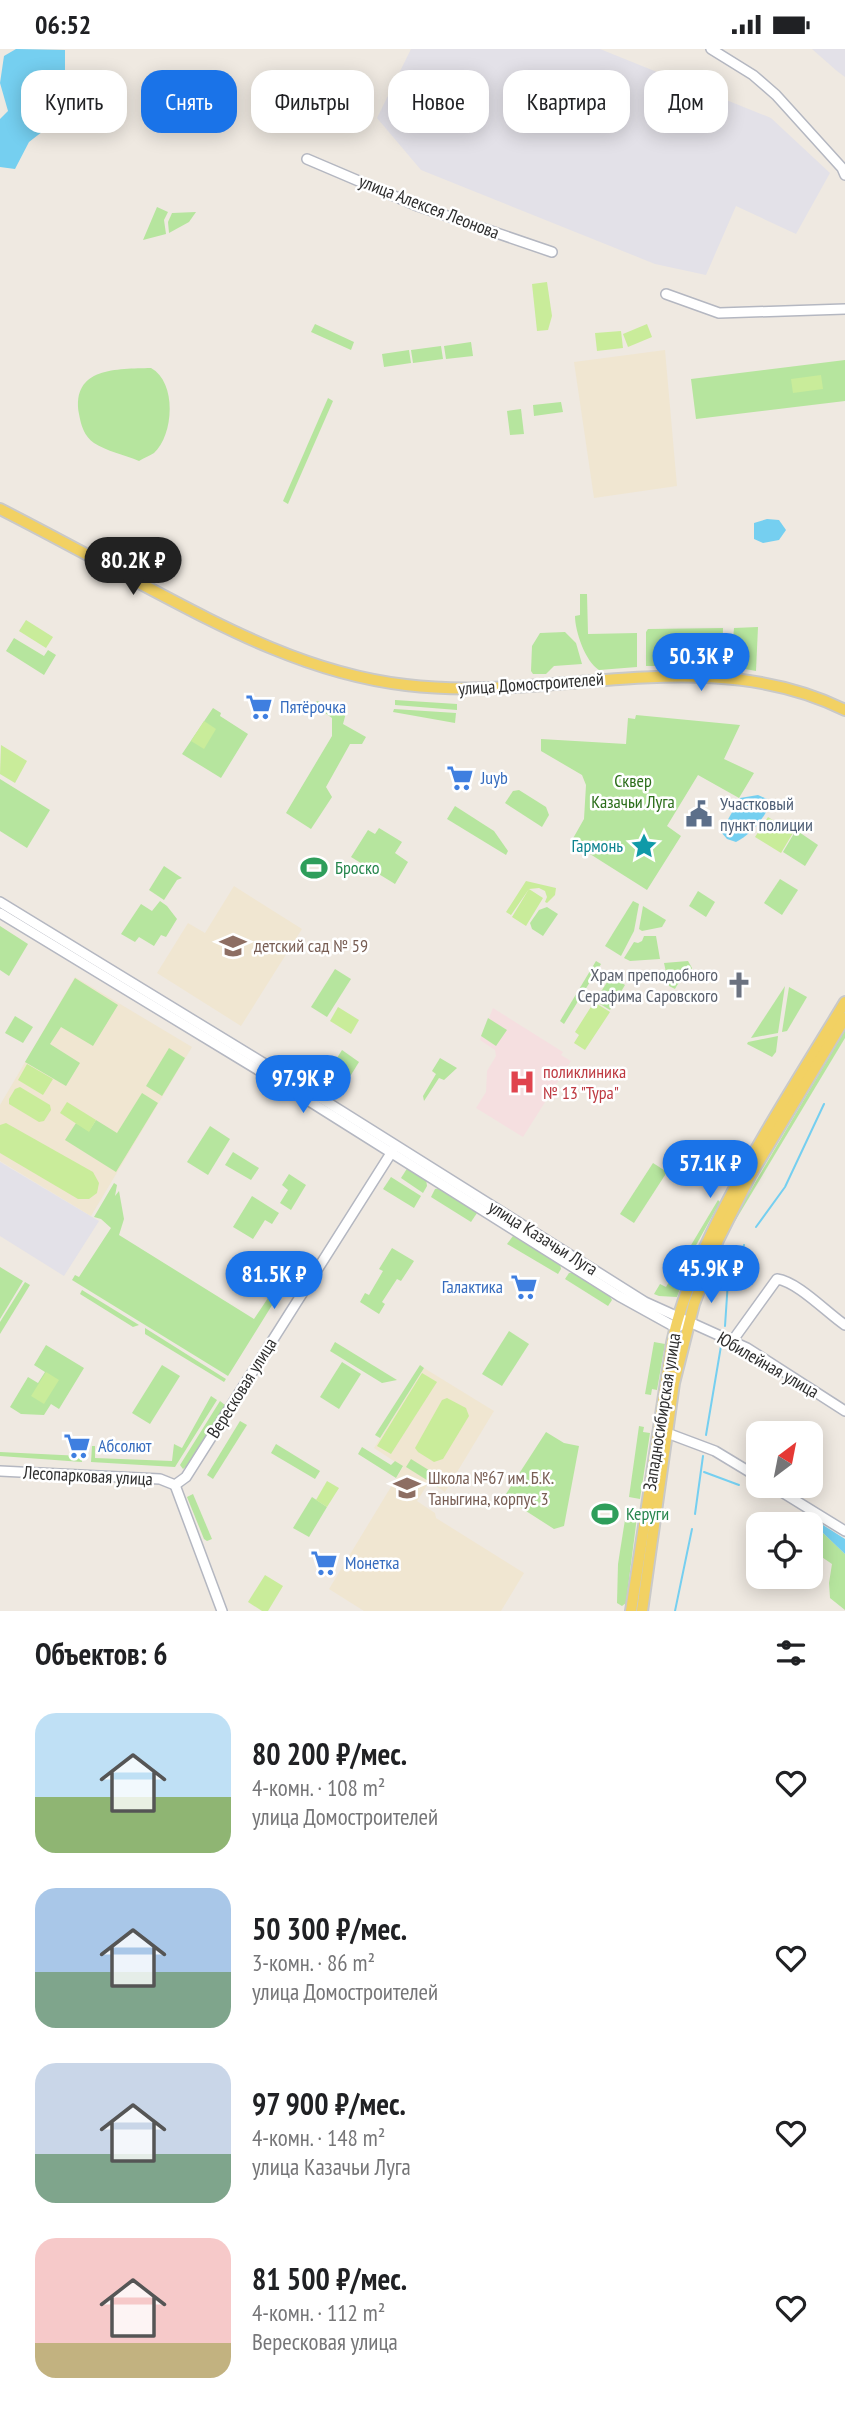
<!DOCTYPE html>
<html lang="ru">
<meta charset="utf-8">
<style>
:root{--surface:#fff;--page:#f6f6f6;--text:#202124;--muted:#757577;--accent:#1a73e8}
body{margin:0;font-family:"PT Sans Narrow",sans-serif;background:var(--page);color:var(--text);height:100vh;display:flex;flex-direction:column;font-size:26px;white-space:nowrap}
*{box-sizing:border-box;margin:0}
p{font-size:23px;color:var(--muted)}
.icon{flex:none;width:38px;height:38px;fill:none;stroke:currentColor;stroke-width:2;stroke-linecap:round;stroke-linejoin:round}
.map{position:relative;height:1562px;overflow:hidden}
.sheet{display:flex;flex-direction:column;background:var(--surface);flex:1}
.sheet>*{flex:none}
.top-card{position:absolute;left:21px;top:21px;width:803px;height:63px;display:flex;gap:14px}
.needle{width:46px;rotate:32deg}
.controls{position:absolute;left:746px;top:1372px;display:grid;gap:14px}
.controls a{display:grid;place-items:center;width:77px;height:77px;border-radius:14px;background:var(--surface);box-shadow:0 4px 18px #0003;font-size:35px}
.price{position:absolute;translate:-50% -60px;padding:0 16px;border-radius:24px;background:var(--accent);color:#fff;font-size:23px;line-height:46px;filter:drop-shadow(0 2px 4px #0008)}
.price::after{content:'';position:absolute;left:50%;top:42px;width:21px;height:16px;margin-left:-10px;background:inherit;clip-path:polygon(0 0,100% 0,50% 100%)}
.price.selected{background:#222;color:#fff}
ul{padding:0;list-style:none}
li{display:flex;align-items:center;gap:21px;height:175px;padding:0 35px}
li span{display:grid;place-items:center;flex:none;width:196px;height:140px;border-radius:21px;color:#555}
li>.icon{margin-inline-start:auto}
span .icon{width:84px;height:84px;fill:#fffc;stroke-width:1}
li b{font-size:30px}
h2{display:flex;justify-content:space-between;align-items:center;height:84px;padding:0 35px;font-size:30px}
.pill{padding:0 24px;border-radius:21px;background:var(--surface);box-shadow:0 4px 18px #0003;font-size:24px;line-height:63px}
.pill.selected{background:var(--accent);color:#fff}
.status{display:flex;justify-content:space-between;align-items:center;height:49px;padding:0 35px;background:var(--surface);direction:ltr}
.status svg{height:19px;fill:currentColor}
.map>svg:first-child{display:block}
.industrial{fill:#e3e1e8}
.education{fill:#f0e6d1}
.medical{fill:#f5dfe0}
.green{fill:#b6e59e}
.pitch{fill:#c9ec9a}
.water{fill:#75cff0}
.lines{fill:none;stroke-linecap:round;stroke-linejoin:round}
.stream{stroke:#75cff0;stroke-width:2}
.minor-casing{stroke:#b4b7c1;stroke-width:12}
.major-casing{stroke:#c9c9c9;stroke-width:14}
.minor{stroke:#fff;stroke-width:9}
.major{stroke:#f2d163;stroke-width:10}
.labels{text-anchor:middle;stroke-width:5;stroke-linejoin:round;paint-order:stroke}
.street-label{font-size:18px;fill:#2e2e2e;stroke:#fff}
.shop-label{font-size:18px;fill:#366cbe;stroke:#fff;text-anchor:start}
.park-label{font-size:18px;fill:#2c6e1b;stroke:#fff}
.service-label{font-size:18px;fill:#4e5e75;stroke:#fff;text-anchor:start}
.culture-label{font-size:18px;fill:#0d838f;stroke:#fff;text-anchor:end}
.leisure-label{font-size:18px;fill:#27864d;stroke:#fff;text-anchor:start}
.education-label{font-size:18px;fill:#785e54;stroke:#fff;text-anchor:start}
.worship-label{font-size:18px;fill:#5b616d;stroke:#fff;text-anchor:end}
.health-label{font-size:18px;fill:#be3a42;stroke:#fff;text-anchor:start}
</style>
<div class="status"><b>06:52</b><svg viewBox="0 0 49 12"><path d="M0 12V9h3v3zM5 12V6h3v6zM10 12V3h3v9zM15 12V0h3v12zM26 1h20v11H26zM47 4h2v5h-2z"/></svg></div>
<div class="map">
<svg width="845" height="1562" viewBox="0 0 845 1562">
<rect width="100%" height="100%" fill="#efe9e1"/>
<g class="industrial">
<path d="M411 0H600L771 69 830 124 796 185 736 157 706 226 655 215 421 121 377 69Z"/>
<path d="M812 0H845V28L837 22Z"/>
<path d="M0 1113 99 1172 64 1227 0 1187Z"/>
</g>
<g class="education">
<path d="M665 301 677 437 594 449 574 313Z"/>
<path d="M234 837 302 880 241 977 157 924 188 874 205 884Z"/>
<path d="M75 928 192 998 91 1167 0 1112V1056Z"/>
<path d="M424 1319 494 1362 445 1443 429 1433 417 1452 435 1464 436 1469 524 1524 501 1562H364L329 1540 403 1418 374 1399Z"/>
</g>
<path class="medical" d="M493 959 563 1003 561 1006 571 1012 523 1088 476 1059 486 1043 487 1022 496 1007 495 1001 480 991Z"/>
<g class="green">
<path d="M157 158 168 163 164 171 166 185 143 191Z"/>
<path d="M196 163 189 173 169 184 168 173 172 164Z"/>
<path d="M315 275 354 293 351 301 311 283Z"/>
<path d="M471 293 473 307 446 310 444 297Z"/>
<path d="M441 297 443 310 413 314 411 301Z"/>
<path d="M409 301 411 314 384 318 382 305Z"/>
<path d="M845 311V352L696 370 691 330Z"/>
<path d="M151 319C177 333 174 386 154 404 150 407 143 409 139 412 125 406 106 402 94 394 84 387 81 376 79 365 71 318 117 320 151 319Z"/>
<path d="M328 349 333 352 288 455 283 452Z"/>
<path d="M561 353 563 363 534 367 533 356Z"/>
<path d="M521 360 524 385 510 386 507 362Z"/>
<path d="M580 545H587L588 585 637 584V618L599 621C585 612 575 582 575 567L580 566Z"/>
<path d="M758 578 756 622 734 618 731 611 734 579Z"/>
<path d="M723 579 722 617H646V583L648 580Z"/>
<path d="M565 583 576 594 582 615 554 617 546 625H533L531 622 532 597 540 584Z"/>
<path d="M14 589 44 607 48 601 56 606 44 626 6 602Z"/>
<path d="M395 651 457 655V661L395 656Z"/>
<path d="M317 652 346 664 343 675 366 688 362 695H350L326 738 332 748 311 780 286 764 332 687V669L314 656Z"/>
<path d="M213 659 221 664 220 667 248 685 221 729 182 705Z"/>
<path d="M394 660 456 664 455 674 393 663Z"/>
<path d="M636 666 740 676 724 710 754 724 739 749 698 726 667 777 681 787 647 841 571 793 584 770 586 736 582 726 541 702V690L626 695 628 669 635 670Z"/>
<path d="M0 730 50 761 27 799 0 782Z"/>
<path d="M519 741 546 758 549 766 542 778 505 754 513 742Z"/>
<path d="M455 757 494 782 508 802 506 806 447 770Z"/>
<path d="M379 779 402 793 395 804 408 813 395 835 351 808 368 781 375 785Z"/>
<path d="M796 781 818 796 805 817 783 803Z"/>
<path d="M164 817 182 829 177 831 164 851 149 841Z"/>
<path d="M780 830 798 841 782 866 764 854Z"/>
<path d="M698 842 715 853 706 868 689 857Z"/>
<path d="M160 852 167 857 177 870 166 888 161 886 154 897 139 888 135 893 121 885 141 855 152 862Z"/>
<path d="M633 852 639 855 634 882 621 907 605 897Z"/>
<path d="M643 857 666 871 662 878 642 882 639 880Z"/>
<path d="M547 858 558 865 543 887 532 880 530 874 539 861Z"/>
<path d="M0 877 28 895 9 927 0 921Z"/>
<path d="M644 887H656L660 910 630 912 624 909 634 893 638 894 642 892Z"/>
<path d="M596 912 601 915 564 975 560 972Z"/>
<path d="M688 912 692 919C687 929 679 931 675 940L669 937 664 914Z"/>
<path d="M335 920 351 930 327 968 311 958Z"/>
<path d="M611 927 625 936 610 961 595 952Z"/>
<path d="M75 929 118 956 93 997 61 978 50 995 80 1014 66 1037 25 1013Z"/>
<path d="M785 937 778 984 751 989Z"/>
<path d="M789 938 807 948 787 982 782 983Z"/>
<path d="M15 967 33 978 23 994 5 984Z"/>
<path d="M488 969 507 981 496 997 481 987Z"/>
<path d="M845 981V989L735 1172 736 1166Z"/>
<path d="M778 987 776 1003 772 1008 747 995 748 993Z"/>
<path d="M169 999 185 1009 162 1047 146 1037Z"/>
<path d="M342 1001 359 1013 338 1047 320 1036Z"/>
<path d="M440 1009 457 1019 444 1031 439 1029 424 1052 423 1047 436 1025 432 1022Z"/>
<path d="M142 1044 158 1054 116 1123 65 1091 76 1074 89 1082 96 1071 117 1084Z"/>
<path d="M210 1077 230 1090 208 1126 187 1113Z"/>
<path d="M233 1103 259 1119 251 1131 225 1116Z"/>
<path d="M653 1114 667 1123 634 1174 620 1165Z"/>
<path d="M408 1118 426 1130 427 1137 423 1144 401 1129Z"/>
<path d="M289 1125 306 1136 291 1161 280 1154 288 1141 282 1136Z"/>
<path d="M391 1128 421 1147 414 1159 383 1140Z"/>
<path d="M114 1134 117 1136 115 1147 119 1142 124 1170 119 1186 254 1270 268 1249 274 1253 228 1327 72 1231 75 1226 79 1228 111 1179 101 1170 94 1168Z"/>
<path d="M441 1139 477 1164 471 1173 431 1148 435 1140Z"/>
<path d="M252 1147 279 1164 272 1175 265 1171 253 1190 233 1178Z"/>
<path d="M718 1151 720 1153 695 1198 677 1248 659 1247 654 1245 660 1235 666 1238Z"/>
<path d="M513 1187 560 1215 561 1220 558 1225 507 1195Z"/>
<path d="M392 1199 414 1212 401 1232 397 1230 382 1253 385 1255 379 1265 360 1253 365 1244 369 1246 383 1222 379 1220Z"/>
<path d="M0 1218 23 1232 0 1270Z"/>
<path d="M569 1224H574L609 1246 612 1251 608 1257 565 1230Z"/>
<path d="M25 1233 30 1236 0 1285V1273Z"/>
<path d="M82 1241 139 1276 133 1278 80 1245Z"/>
<path d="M145 1279 226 1330 224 1333 145 1285Z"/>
<path d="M509 1282 529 1295 502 1337 482 1325Z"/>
<path d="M335 1293 397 1331 382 1334 330 1302Z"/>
<path d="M654 1293 665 1295 657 1341 652 1340 651 1346 645 1345Z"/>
<path d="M46 1296 84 1319 59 1360 51 1355 44 1366 21 1365 10 1358 28 1328 38 1334 45 1323 34 1316Z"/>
<path d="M342 1313 361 1325 339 1360 320 1348Z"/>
<path d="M162 1316 180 1327 150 1375 132 1364Z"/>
<path d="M420 1316 424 1319 380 1389 375 1386Z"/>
<path d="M211 1347 217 1351 175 1418 91 1413 92 1397H95V1409L172 1412 174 1395 182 1399Z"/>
<path d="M220 1352 225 1356 187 1417 183 1420 180 1416Z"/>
<path d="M240 1372 247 1376 213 1430 207 1426Z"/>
<path d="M639 1377 644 1378 643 1383 650 1384 640 1450 629 1448Z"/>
<path d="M546 1383 564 1394 579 1397 564 1477 554 1480 504 1448Z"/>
<path d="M276 1395 320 1422 315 1430 271 1404Z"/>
<path d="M362 1398 391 1416 395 1412 403 1417 396 1429 358 1405Z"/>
<path d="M0 1403 82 1407V1413L0 1407Z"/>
<path d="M411 1410 443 1430 438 1438 406 1418Z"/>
<path d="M193 1445 212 1490 207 1492 204 1490 187 1448Z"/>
<path d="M312 1448 327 1458 309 1488 293 1479Z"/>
<path d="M627 1458 638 1460 626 1554 622 1557 617 1554 618 1515Z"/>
<path d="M810 1479 822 1483 845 1505V1561L830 1549 829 1534 832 1515 810 1500Z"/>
</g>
<g class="pitch">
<path d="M547 233 552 267 548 281 537 282 532 235Z"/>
<path d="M647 275 652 288 628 298 623 285Z"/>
<path d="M621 282 623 299 597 302 595 284Z"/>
<path d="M821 326 823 340 793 344 791 330Z"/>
<path d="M26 571 53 588 46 599 19 582Z"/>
<path d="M204 672 216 680 204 700 191 692Z"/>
<path d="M1 696 27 712 15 734 0 725Z"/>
<path d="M768 768 793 784 781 804 755 788Z"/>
<path d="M526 832 556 839 555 846 547 854 545 853 547 848 545 842 539 839 529 840 543 849 526 877 512 868 529 840 511 866 506 863Z"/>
<path d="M594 953 610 963 585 1001 574 994 579 986 575 983Z"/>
<path d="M338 958 359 971 351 985 330 972Z"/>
<path d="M27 1015 53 1030 43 1046 18 1031Z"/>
<path d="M20 1038 50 1056 51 1061 44 1072 39 1073 9 1055V1050L15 1040Z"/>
<path d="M67 1053 96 1071 89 1083 60 1064Z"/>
<path d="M6 1074 93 1123 99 1134 97 1144 89 1150H78L0 1104V1076Z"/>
<path d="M46 1323 59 1331 44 1355 31 1347Z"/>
<path d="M422 1324 437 1333 391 1405 377 1397Z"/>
<path d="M447 1349 466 1359 469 1367 443 1410 434 1413 418 1403 415 1399 442 1351Z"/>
<path d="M327 1432 339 1439 327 1458 316 1451Z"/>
<path d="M265 1526 283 1537 268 1562H262L248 1553Z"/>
</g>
<g class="water">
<path d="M16 0 65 1V28L60 59 47 79 29 93 15 120 0 118V70L8 62 0 34 4 7Z"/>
<path d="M767 470 779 471 786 481 779 491 763 494 754 490V474Z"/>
<path d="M758 746 767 750 770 755C764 770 750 786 736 793L727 790 721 783 740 749Z"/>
<path d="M812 1469 845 1490V1505L822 1483 811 1479 808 1473Z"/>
</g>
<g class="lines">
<g class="stream">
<path d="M756 1178 785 1138 824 1055"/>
<path d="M725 1277 728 1232 744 1196"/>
<path d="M706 1386 721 1297"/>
<path d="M704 1423 739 1436"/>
<path d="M695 1465 703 1407"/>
<path d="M675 1562 692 1480"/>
</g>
<g class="minor-casing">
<g id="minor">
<path d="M711 0 753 26 776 46 842 119 845 126"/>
<path d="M307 110 415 156 552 203"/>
<path d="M666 245 719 264 845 260"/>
<path d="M0 853 327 1053 645 1253 747 1299 845 1362"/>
<path d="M0 864 306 1050 619 1247 675 1278 680 1277"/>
<path d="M733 1291 777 1230C798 1233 826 1263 845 1276"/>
<path d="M667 1384 715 1402 758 1428"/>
<path d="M0 1422 160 1430 175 1436"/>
<path d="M175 1436 186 1428 393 1101"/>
<path d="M175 1436 222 1562"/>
<path d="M772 1437 845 1482"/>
</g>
</g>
<g class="major-casing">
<g id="major">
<path d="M0 460C49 485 97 511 145 537 228 581 311 625 406 636 552 654 706 592 845 661"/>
<path d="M631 1562 672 1294C681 1250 699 1209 719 1169 756 1095 802 1024 845 953"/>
<path d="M642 1562 674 1334 694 1255 718 1191 750 1127 845 969"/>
</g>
</g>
<use href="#minor" class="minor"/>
<use href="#major" class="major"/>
</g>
<defs>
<g id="supermarket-bare" transform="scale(2.1)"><path d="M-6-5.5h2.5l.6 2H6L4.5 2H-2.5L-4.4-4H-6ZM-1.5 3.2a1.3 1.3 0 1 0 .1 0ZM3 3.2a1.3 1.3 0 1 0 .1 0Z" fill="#3f7fe0" stroke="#fff" stroke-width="2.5" paint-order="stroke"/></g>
<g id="civic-bare" transform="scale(2.1)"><path d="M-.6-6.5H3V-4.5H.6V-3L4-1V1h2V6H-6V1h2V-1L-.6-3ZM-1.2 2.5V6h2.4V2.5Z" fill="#5c6f8a" stroke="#fff" stroke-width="2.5" paint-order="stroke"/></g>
<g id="sight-bare" transform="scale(2.1)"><path d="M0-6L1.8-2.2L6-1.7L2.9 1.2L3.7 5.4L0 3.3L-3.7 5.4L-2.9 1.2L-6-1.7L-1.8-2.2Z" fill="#0f9aa8" stroke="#fff" stroke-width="2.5" paint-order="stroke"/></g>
<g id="stadium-bare" transform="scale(2.1)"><path d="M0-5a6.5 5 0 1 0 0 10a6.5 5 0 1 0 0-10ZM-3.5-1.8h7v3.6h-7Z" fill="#2e9e5b" stroke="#fff" stroke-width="2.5" paint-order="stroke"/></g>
<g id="school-bare" transform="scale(2.1)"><path d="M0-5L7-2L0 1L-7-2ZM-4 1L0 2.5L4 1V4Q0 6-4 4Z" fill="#8d6e63" stroke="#fff" stroke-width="2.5" paint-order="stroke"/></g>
<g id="church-bare" transform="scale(2.1)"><path d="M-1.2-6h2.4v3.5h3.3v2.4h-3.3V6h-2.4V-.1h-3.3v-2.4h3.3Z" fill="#6b7280" stroke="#fff" stroke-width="2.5" paint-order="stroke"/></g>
<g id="hospital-bare" transform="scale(2.1)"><path d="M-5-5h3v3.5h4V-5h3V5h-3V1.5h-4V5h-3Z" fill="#e0444e" stroke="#fff" stroke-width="2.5" paint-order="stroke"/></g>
</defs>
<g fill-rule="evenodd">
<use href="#supermarket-bare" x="259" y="658"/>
<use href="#supermarket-bare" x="460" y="729"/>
<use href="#civic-bare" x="699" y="765"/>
<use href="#sight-bare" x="644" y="797"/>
<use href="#stadium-bare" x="314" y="819"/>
<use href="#school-bare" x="233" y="897"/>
<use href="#church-bare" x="739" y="936"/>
<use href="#hospital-bare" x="522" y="1033"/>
<use href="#supermarket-bare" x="524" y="1238"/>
<use href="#supermarket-bare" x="77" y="1397"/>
<use href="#school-bare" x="407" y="1439"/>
<use href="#stadium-bare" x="605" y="1465"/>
<use href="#supermarket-bare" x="324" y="1514"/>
</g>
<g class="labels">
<g class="street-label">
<text transform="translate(429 158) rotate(21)" y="6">улица Алексея Леонова</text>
<text transform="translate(531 635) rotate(-4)" y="6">улица Домостроителей</text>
<text transform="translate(543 1189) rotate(32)" y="6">улица Казачьи Луга</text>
<text transform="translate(768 1316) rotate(30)" y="6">Юбилейная улица</text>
<text transform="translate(242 1339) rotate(-58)" y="6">Вересковая улица</text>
<text transform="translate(662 1363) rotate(-81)" y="6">Западносибирская улица</text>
<text transform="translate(88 1427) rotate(3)" y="6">Лесопарковая улица</text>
</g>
<g class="shop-label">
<text x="280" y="664">Пятёрочка</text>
<text x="481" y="735">Juyb</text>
<text x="503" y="1244" text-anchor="end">Галактика</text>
<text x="98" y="1403">Абсолют</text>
<text x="345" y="1520">Монетка</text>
</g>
<g class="park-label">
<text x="633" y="738">Сквер<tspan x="633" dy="21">Казачьи Луга</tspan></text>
</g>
<g class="service-label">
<text x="720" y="761">Участковый<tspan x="720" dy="21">пункт полиции</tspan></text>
</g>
<g class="culture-label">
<text x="623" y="803">Гармонь</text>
</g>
<g class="leisure-label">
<text x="335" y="825">Броско</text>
<text x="626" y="1471">Керуги</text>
</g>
<g class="education-label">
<text x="254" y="903">детский сад № 59</text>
<text x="428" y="1435">Школа №67 им. Б.К.<tspan x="428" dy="21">Таныгина, корпус 3</tspan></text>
</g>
<g class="worship-label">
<text x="718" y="932">Храм преподобного<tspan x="718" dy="21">Серафима Саровского</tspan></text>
</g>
<g class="health-label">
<text x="543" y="1029">поликлиника<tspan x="543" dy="21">№ 13 "Тура"</tspan></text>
</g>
</g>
</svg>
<div class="controls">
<a><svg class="needle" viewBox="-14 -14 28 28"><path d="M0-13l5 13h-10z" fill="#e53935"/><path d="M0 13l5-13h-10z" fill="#757577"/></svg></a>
<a><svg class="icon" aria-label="locate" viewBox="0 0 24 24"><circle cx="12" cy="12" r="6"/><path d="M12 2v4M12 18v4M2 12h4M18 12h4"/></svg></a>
</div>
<b class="price selected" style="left:133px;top:548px">80.2K ₽</b>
<b class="price" style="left:701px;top:644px">50.3K ₽</b>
<b class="price" style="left:303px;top:1066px">97.9K ₽</b>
<b class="price" style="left:710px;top:1151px">57.1K ₽</b>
<b class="price" style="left:711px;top:1256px">45.9K ₽</b>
<b class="price" style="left:274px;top:1262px">81.5K ₽</b>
<div class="top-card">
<a class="pill">Купить</a>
<a class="pill selected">Снять</a>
<a class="pill">Фильтры</a>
<a class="pill">Новое</a>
<a class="pill">Квартира</a>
<a class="pill">Дом</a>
</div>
</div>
<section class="sheet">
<h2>Объектов: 6<svg class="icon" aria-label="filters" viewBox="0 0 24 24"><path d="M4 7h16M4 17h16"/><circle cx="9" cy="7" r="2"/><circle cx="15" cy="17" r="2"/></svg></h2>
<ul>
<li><span style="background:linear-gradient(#bfe0f5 60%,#8fb573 0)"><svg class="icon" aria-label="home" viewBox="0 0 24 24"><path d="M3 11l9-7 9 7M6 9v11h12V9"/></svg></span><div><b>80 200 ₽/мес.</b><p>4-комн. · 108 m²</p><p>улица Домостроителей</p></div><svg class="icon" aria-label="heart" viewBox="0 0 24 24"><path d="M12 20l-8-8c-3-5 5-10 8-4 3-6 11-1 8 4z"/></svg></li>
<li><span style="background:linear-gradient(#a9c7e8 60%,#7fa58c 0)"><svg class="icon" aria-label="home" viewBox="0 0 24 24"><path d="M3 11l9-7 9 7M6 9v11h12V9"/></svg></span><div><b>50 300 ₽/мес.</b><p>3-комн. · 86 m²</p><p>улица Домостроителей</p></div><svg class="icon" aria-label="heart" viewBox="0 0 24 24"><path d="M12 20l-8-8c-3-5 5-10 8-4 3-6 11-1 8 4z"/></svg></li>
<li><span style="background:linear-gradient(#c9d6e8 65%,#7fa58c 0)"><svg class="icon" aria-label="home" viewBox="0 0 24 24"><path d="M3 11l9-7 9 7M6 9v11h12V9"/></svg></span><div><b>97 900 ₽/мес.</b><p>4-комн. · 148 m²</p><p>улица Казачьи Луга</p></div><svg class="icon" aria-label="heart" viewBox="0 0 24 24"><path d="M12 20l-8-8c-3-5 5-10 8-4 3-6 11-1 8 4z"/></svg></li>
<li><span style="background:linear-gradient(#f6c9c9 75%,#c2b280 0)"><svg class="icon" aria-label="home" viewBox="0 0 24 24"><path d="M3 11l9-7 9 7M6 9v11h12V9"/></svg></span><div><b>81 500 ₽/мес.</b><p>4-комн. · 112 m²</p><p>Вересковая улица</p></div><svg class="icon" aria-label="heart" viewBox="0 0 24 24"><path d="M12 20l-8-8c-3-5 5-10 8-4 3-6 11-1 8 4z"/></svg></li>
</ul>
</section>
